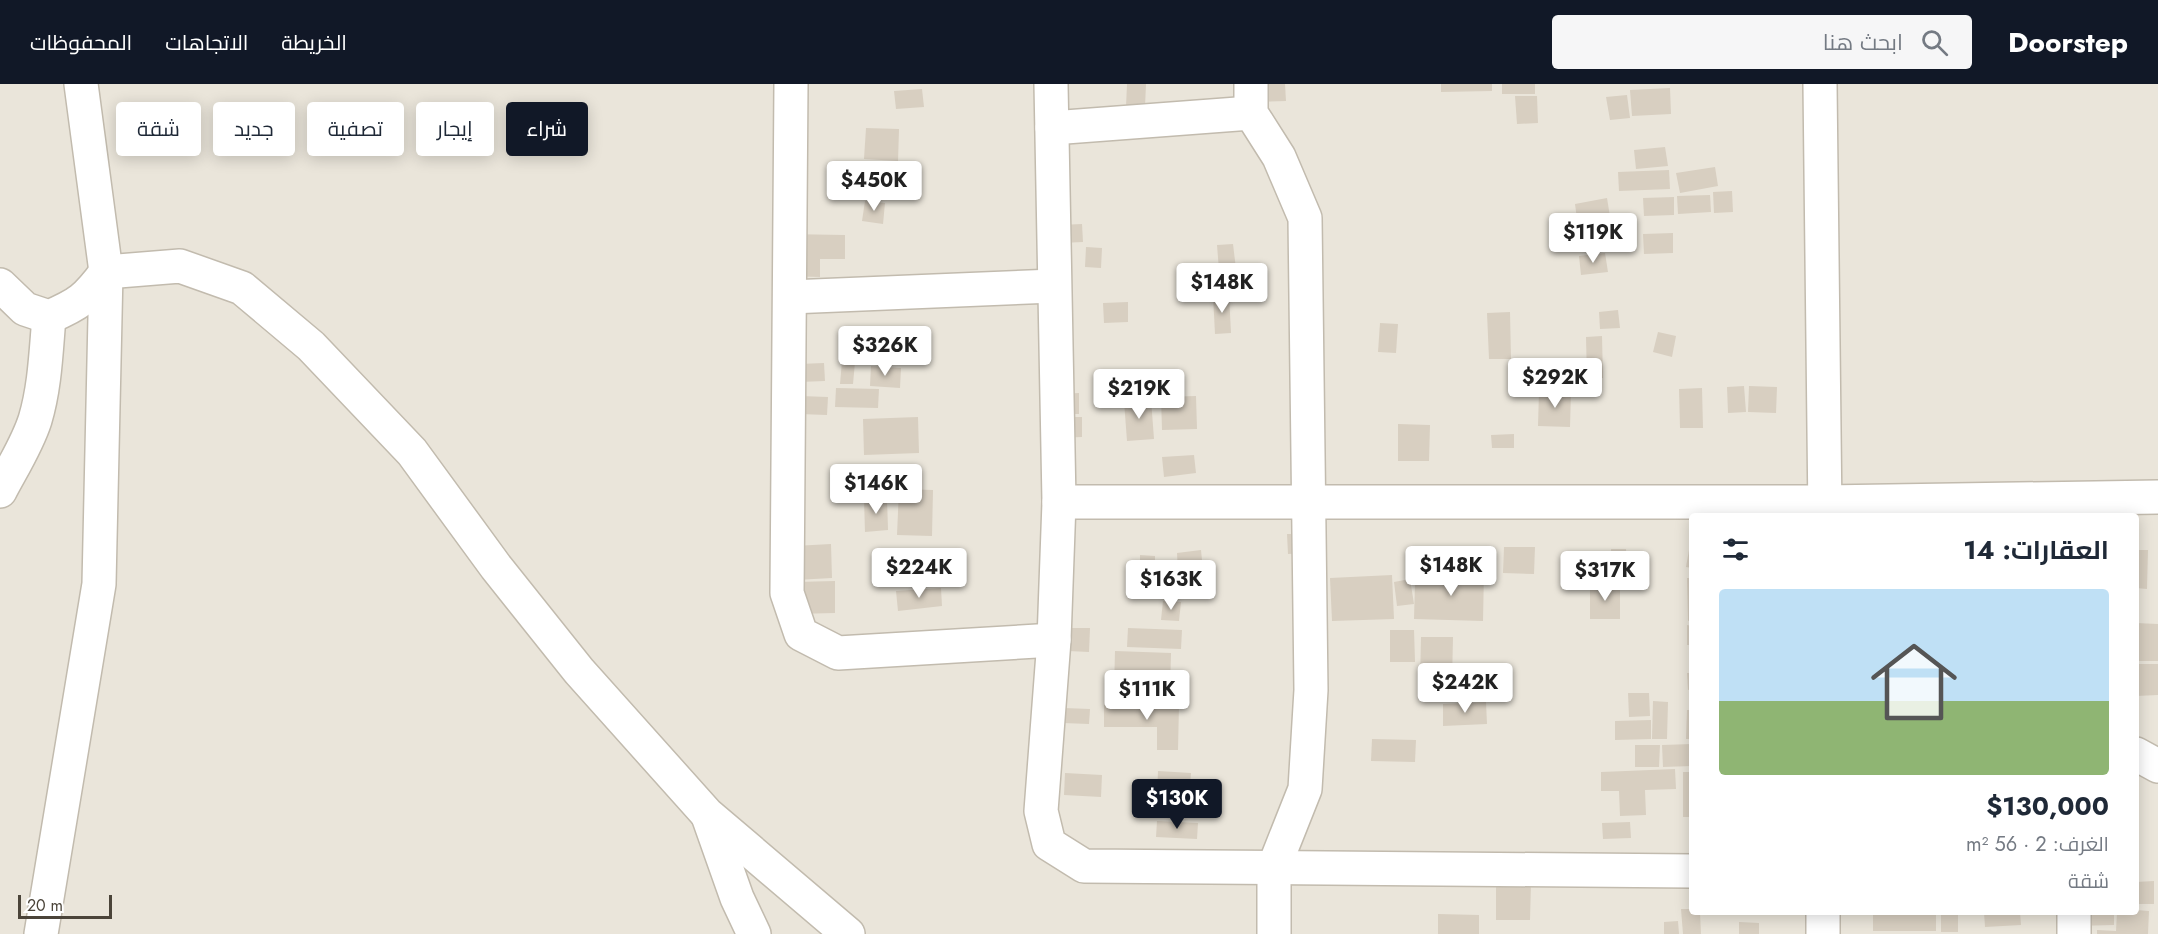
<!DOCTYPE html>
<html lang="ar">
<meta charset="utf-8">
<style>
:root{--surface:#fff;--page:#f6f6f7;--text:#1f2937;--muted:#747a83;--line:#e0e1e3;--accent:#111827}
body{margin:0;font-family:Jost,Cairo,sans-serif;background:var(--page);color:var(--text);direction:rtl;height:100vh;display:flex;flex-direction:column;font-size:22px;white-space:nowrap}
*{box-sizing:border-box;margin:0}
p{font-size:20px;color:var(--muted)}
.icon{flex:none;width:33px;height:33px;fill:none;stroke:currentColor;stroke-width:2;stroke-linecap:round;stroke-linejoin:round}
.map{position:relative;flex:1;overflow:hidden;direction:ltr}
.side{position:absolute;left:1689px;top:429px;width:450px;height:402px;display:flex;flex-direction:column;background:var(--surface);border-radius:6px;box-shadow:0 3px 15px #0003;direction:rtl}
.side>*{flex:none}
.guide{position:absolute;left:18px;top:18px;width:570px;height:54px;direction:rtl;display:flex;gap:12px}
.scale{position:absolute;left:18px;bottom:15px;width:94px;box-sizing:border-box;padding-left:6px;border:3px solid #4b4439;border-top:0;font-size:16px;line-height:21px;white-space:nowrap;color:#4b4439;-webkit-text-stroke:4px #fff;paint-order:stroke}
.price{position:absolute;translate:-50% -51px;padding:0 14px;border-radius:6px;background:#fff;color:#222;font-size:20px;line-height:39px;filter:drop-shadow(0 2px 3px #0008)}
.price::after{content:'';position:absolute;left:50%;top:36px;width:18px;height:14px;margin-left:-9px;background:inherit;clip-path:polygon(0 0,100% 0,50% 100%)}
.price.current{background:var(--accent);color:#fff}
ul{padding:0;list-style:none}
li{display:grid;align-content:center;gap:12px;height:318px;padding:0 30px}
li+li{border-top:2px solid var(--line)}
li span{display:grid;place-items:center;height:186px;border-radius:6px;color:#555}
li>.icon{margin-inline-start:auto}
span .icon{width:108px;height:108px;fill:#fffc;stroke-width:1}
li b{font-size:26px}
h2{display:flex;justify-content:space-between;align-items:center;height:72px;padding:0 30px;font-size:26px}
.chip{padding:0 21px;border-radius:6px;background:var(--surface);box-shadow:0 3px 15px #0003;font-size:21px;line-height:54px}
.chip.current{background:var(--accent);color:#fff}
header{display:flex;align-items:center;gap:36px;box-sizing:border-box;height:84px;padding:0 30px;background:var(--accent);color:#fff}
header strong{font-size:28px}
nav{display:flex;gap:33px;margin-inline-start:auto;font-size:21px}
.search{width:420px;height:54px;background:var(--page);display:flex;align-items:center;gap:15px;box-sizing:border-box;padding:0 21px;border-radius:6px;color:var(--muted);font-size:22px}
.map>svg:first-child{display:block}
.residential{fill:#eae5da;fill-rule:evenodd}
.building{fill:#d8cfc1}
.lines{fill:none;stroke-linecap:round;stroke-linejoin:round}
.minor-casing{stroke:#c2bbae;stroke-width:36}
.tertiary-casing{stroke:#c2bbae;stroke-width:36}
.minor{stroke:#fff;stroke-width:33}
.tertiary{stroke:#fff;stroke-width:33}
</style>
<header>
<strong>Doorstep</strong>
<div class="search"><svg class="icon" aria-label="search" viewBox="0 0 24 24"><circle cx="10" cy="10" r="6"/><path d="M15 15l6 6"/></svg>ابحث هنا</div>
<nav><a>الخريطة</a><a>الاتجاهات</a><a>المحفوظات</a></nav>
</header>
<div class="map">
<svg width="2158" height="850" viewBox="0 0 2158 850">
<rect width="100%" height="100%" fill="#f6f3ec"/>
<path class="residential" d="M0 0H2158V850H0ZM1692 432H2136V828H1692Z"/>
<g class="building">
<path d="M1127 0H1146L1145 23H1126Z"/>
<path d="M1251 0H1285L1286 17 1252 18Z"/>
<path d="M1441 0H1492V7L1441 8Z"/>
<rect x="1502" y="0" width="33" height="10"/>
<path d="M1670 4 1671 30 1632 32 1630 6Z"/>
<path d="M922 5 924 23 896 25 894 7Z"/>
<path d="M1627 11 1630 34 1610 36 1606 13Z"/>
<path d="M1515 12H1537L1538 39 1517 40Z"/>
<path d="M866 44 899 45 898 77 864 75Z"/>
<path d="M1665 63 1668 82 1636 85 1634 66Z"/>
<path d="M866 79 873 112 856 116 849 83Z"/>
<path d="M1715 83 1718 102 1680 109 1676 89Z"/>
<path d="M1669 86 1670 105 1619 107 1618 88Z"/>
<path d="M1732 107 1733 128 1714 129 1713 108Z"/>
<path d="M1710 111 1711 128 1678 130 1677 112Z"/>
<path d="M1674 113V131L1644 132 1643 114Z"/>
<path d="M1607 114 1612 145 1579 150 1575 120Z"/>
<path d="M865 117 885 119 883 140 862 137Z"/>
<path d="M1082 140 1083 158 1061 159 1060 141Z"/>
<path d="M1673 149V169L1644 170 1643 150Z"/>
<path d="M785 150 845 151V175H820V193L784 192Z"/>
<path d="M1233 160 1236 185 1219 186 1217 161Z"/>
<path d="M1086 163 1102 164 1101 184 1085 183Z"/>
<path d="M1605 169 1608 188 1581 191 1579 172Z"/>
<path d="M1229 210 1231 249 1215 250 1213 211Z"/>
<path d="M1128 218V238L1104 239 1103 219Z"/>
<path d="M1618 226 1620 244 1600 245 1599 228Z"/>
<path d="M1510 228 1511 275H1489L1487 229Z"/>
<path d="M1380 239 1398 240 1396 269 1378 268Z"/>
<path d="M1658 248 1676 252 1672 273 1653 268Z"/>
<path d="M1602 252 1603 294 1587 295 1586 253Z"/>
<path d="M842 277 855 278 853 300H840Z"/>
<path d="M824 279 825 297 799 298V280Z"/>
<path d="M871 282 901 284 900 304 870 302Z"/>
<path d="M1744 302 1746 328 1728 329 1727 303Z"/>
<path d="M1749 302 1777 303 1776 329 1748 328Z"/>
<path d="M836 304 879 305 878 324 835 323Z"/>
<path d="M1702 304 1703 344H1680L1679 305Z"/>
<path d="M1539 307 1571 308 1570 343 1538 342Z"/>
<path d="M1079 309V330H1060V310Z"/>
<path d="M800 312 828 313 827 331 799 330Z"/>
<path d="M1196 312 1197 345 1162 346 1161 313Z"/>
<path d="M1151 315 1154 355 1127 357 1124 317Z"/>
<path d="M918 333 919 369 864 371 863 335Z"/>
<path d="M1057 333H1082V353L1057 354Z"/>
<path d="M1398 340 1430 341 1429 377H1398Z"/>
<path d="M1514 350V364H1492L1491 351Z"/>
<path d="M1194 371 1196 389 1164 393 1162 373Z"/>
<path d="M891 395 892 411 862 412V396Z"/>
<path d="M899 405 933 406 932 452 897 451Z"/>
<path d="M887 414 888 446 865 448 864 415Z"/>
<path d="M1287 450H1305L1306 469 1288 470Z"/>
<path d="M831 460 832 494 796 496 794 462Z"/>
<path d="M1504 463H1535L1534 490 1503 489Z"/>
<path d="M1611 465H1626L1627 495H1612Z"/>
<path d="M1201 466 1203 486 1178 488 1177 469Z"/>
<path d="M1689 466H1692V484L1686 483Z"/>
<path d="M2136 466H2148L2147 505 2136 504Z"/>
<path d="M1140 471 1155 472V503H1140Z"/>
<path d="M1435 485 1484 487 1483 537 1414 535 1415 499 1435 500Z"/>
<path d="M1392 491 1394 535 1332 537 1330 494Z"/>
<path d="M1687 494H1692V536L1688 537Z"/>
<path d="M1410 495 1414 520 1397 522 1394 498Z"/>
<path d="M835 497V529L796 530V498Z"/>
<rect x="1590" y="502" width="30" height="33"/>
<path d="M941 504 942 522 898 527 896 507Z"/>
<path d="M1163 517 1181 518 1179 537 1161 536Z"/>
<path d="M2136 539 2158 540V577H2136Z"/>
<path d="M1687 541 1692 542V561H1687Z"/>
<path d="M1069 544H1090L1089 568 1068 567Z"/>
<path d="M1128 544 1182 546 1181 565 1127 563Z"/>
<path d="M1390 546H1414L1415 578H1390Z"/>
<path d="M1421 553H1453L1452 598H1420Z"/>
<path d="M1115 567 1171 569 1170 607 1114 606Z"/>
<path d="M2136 580H2158V611L2136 612Z"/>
<path d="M1687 589H1692V605L1688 606Z"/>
<path d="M1628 609H1649L1650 632 1629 633Z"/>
<path d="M1653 617 1668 618 1667 655H1652Z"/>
<path d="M1486 618 1487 640 1443 642V620Z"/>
<path d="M1104 621H1179L1178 666H1157V643H1104Z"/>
<path d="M1064 624 1090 625 1089 640 1063 639Z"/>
<path d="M1687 626H1692V655H1686Z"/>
<path d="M1651 636V655L1615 656V637Z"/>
<path d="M1372 655 1416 656 1415 678 1371 677Z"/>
<path d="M1692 660V682L1663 683 1662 661Z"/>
<path d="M1635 661H1660L1659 683H1635Z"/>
<path d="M1675 685 1676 705 1645 706 1646 731 1620 732 1619 707H1601V688Z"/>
<path d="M1158 687 1191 689 1189 713 1157 711Z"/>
<path d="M1683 688H1692V750H1690L1689 733H1683Z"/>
<path d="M1065 689 1102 691 1101 713 1064 711Z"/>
<path d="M1157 737 1198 739 1197 755 1156 753Z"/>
<path d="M1630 738 1631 754 1603 755 1602 739Z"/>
<path d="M2154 797V820H2136V798Z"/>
<path d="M1496 798 1531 799 1530 836H1496Z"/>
<path d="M1681 825H1692V828H1700L1701 850H1683Z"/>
<path d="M2136 826 2149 827 2148 850H2097V846L2116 847 2117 828H2136Z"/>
<rect x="1873" y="828" width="63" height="19"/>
<rect x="1941" y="828" width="17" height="20"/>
<path d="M1984 828H2020L2021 841 1985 843Z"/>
<path d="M2075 828H2114V841L2076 842Z"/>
<path d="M1438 830 1479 831V850H1438Z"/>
<path d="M1678 837 1679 850H1664V838Z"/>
<path d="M1739 838 1759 839V850H1739Z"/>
</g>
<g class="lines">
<g class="minor-casing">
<g id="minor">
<path d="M791 0 787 509 801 550 838 569 1054 556"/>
<path d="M1051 0 1059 418 1054 556 1041 727 1049 760 1084 782 1692 787"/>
<path d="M1251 0V29L1279 73 1305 134 1311 606 1305 705 1274 783V850"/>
<path d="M1820 0 1825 432"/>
<path d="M1052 44 1251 29"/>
<path d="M0 201 25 225 49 233C79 220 86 215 106 188L180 182 242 204 311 262 412 368 496 483 579 587 707 730 848 850"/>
<path d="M790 213 1054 202"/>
<path d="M0 407C12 384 27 361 35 336 45 303 46 267 49 233"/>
<path d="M1059 418H1824L2158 413"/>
<path d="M2136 670 2158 682"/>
<path d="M708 732 737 814 754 850"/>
<path d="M1823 828V850"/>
<path d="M2074 828V850"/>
</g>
</g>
<g class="tertiary-casing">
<path id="tertiary" d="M41 850 99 500 106 188 81 0"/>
</g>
<use href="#minor" class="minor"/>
<use href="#tertiary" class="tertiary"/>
</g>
</svg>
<div class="scale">20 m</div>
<b class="price" style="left:874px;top:128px">$450K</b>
<b class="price" style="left:1593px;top:180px">$119K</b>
<b class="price" style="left:1222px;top:230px">$148K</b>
<b class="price" style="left:885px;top:293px">$326K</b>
<b class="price" style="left:1555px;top:325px">$292K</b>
<b class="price" style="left:1139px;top:336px">$219K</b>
<b class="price" style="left:876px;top:431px">$146K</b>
<b class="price" style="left:1451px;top:513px">$148K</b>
<b class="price" style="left:919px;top:515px">$224K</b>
<b class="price" style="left:1605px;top:518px">$317K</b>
<b class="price" style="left:1171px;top:527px">$163K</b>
<b class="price" style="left:1465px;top:630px">$242K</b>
<b class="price" style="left:1147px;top:637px">$111K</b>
<b class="price current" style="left:1177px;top:746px">$130K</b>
<div class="guide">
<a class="chip current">شراء</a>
<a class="chip">إيجار</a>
<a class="chip">تصفية</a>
<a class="chip">جديد</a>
<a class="chip">شقة</a>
</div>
<section class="side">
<h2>العقارات: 14<svg class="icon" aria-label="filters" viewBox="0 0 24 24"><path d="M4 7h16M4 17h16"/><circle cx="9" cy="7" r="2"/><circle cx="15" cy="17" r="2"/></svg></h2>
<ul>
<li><span style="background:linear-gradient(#bfe0f5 60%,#8fb573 0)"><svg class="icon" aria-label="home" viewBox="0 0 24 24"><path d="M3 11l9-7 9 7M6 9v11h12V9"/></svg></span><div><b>$130,000</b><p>الغرف: 2 · 56 m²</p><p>شقة</p></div></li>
</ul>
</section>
</div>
